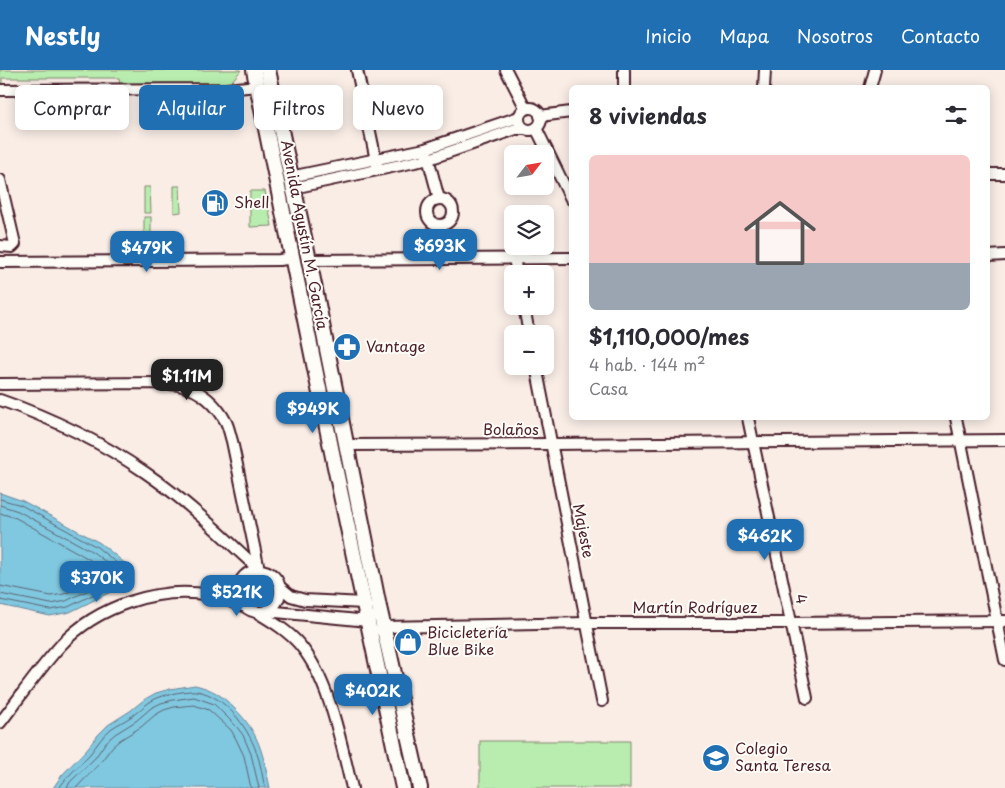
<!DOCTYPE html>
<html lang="es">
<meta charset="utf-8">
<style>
:root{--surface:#fff;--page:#f2f2f3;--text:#2b2b33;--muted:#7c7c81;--line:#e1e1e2;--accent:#1f6fb2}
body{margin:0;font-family:"Playpen Sans",sans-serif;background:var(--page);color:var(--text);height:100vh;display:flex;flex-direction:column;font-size:19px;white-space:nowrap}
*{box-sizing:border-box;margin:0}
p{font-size:16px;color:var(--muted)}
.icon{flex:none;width:28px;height:28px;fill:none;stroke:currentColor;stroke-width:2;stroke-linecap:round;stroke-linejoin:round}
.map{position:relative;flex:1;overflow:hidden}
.sheet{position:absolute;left:569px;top:15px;width:421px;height:335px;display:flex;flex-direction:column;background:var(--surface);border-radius:8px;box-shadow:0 2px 12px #0003}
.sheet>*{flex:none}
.banner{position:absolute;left:15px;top:15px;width:475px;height:45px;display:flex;gap:10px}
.needle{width:32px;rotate:59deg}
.fabs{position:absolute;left:504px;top:75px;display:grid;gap:10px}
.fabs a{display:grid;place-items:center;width:50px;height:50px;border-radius:8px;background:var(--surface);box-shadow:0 2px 12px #0003;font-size:25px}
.price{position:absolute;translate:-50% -42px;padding:0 11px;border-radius:10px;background:var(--accent);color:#fff;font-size:16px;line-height:32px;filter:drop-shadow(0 1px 2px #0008)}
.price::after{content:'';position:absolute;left:50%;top:30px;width:15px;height:11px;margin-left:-8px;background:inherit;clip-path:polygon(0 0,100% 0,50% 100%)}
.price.active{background:#222;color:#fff}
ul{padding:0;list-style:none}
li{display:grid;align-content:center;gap:10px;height:265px;padding:0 20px}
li+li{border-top:1px solid var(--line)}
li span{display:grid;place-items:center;height:155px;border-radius:8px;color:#555}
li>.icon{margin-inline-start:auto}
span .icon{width:90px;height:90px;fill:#fffc;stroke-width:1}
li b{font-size:21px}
h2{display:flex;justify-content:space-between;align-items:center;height:60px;padding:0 20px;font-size:21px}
.chip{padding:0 18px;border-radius:8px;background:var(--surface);box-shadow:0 2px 12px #0003;font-size:18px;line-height:45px}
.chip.active{background:var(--accent);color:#fff}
header{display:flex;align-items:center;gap:30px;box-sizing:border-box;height:70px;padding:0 25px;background:var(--accent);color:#fff}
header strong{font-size:24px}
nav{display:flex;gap:28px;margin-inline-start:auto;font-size:18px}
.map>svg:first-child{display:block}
.green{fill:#b8edaf;stroke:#81866d}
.water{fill:#7fc8e0;stroke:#6a8498}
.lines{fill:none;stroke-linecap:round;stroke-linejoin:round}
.shore{stroke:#5f6373;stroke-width:1}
.minor-casing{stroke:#4a1f2b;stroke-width:14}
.secondary-casing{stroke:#4a1f2b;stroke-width:18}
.minor{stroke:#fdfcf7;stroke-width:10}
.secondary{stroke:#fdfcf7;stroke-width:14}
.labels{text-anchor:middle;stroke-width:4;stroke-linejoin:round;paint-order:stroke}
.poi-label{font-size:15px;fill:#4a1f2b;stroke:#fdfcf7;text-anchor:start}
.street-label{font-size:15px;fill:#4a1f2b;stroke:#fdfcf7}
</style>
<header>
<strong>Nestly</strong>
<nav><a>Inicio</a><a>Mapa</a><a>Nosotros</a><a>Contacto</a></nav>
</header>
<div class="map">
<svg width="1005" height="718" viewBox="0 0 1005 718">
<rect width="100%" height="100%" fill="#f9ede6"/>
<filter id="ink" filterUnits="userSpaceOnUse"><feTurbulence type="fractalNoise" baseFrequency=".02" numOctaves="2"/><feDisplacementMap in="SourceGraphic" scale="10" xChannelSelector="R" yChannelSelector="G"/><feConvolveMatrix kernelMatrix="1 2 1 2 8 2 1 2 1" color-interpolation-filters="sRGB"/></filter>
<g filter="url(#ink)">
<g class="green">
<path d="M0 0H241L228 16H120L119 8H2V16H0Z"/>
<path d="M261 0 373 537 369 541Z"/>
<path d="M174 116H180L181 142 174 143Z"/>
<path d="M144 117H150L151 143H144Z"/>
<path d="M250 121H265L272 156 250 157Z"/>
<rect x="144" y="147" width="7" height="26"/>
<rect x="480" y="671" width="150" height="47"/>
</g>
<g class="water">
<path d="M0 423 23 431 100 473 132 499 123 516 70 542 50 546 0 535Z"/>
<path d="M195 615C212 619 222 625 234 638 260 663 263 685 270 718H53L62 705 86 680 98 665 108 655 130 641 145 629 156 623 170 619Z"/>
</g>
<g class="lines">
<g class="shore">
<path d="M0 429 21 435 97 477 124 499 125 501 119 512 68 537 50 540 0 530"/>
<path d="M0 435 18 441 93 482 116 500 117 502 114 508 66 531 51 534 0 524"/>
<path d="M0 443 16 448 89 489 105 503 102 506 64 524 51 526 0 516"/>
<path d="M59 718C68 705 79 696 90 684 97 675 103 665 112 658 118 654 125 651 132 646 141 640 148 631 160 627 167 624 190 620 197 621 225 626 247 656 256 681 261 693 262 706 265 718"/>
<path d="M67 718 70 712 95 688 106 672 115 664 136 651 151 638 161 633 173 630 194 627 214 634 236 656 243 665 251 684 259 718"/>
<path d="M76 718 100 693 112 677 120 670 141 657 155 645 164 640 174 637 194 635 209 640 231 660 236 669 244 686 251 718"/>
</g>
<g class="minor-casing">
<g id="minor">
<path d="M357 0 377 95"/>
<path d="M506 0 526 39"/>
<path d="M624 0V18"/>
<path d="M764 18 765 0"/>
<path d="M870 18 875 0"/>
<path d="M0 20 226 19 258 16"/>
<circle cx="530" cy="49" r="11"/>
<path d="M540 46 571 42"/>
<path d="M536 58 571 129"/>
<path d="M427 84 439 129"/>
<path d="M988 104H1005"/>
<path d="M290 107 425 79 519 47"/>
<path d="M0 110 15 174 12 177 0 176"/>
<path d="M293 118 429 89 516 59H524"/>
<circle cx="440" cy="142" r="13"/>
<path d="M988 186 1005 185"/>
<path d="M514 188 517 204"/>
<path d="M309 190 571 188"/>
<path d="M0 192 280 190 292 188"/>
<path d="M524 236 529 264"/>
<path d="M536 296 602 631"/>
<path d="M0 314 163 313C169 314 176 314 182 316 201 320 217 335 226 352 229 358 230 365 232 371L259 500"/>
<path d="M0 330C52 348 101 372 146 403 187 431 223 466 259 500"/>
<path d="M748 348 807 628"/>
<path d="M956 348 1005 590"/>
<path d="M347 375 552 374 1005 370"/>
<circle cx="259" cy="521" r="21"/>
<path d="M280 517 291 526 305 530 364 533"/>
<path d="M266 541 368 551 371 547"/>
<path d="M258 543C273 552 288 561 300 575 330 611 341 674 352 718"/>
<path d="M380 560 384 557 586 553H791L1005 551"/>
<path d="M0 653C20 627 39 599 61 575 97 536 158 516 210 525 222 527 232 532 243 536"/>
</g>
</g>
<g class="secondary-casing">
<g id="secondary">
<path d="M254 0 334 392 403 718"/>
<path d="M268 0 309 190 379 537 420 718"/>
</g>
</g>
<use href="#minor" class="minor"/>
<use href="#secondary" class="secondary"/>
</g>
</g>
<defs>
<g id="fuel-disc" transform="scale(1.4375)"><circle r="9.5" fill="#1f6fb2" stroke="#fdfcf7"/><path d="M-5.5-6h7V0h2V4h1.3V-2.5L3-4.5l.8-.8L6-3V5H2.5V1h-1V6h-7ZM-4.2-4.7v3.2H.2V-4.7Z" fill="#fff"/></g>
<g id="pharmacy-disc" transform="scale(1.4375)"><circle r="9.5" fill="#1f6fb2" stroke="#fdfcf7"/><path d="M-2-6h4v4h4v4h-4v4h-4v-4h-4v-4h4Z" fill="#fff"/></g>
<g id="shop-disc" transform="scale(1.4375)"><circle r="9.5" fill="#1f6fb2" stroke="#fdfcf7"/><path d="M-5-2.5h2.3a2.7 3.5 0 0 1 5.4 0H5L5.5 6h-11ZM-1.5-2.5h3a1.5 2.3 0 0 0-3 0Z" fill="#fff"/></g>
<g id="school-disc" transform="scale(1.4375)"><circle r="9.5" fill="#1f6fb2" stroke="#fdfcf7"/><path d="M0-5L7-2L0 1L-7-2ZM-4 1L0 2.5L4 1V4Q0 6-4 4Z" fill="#fff"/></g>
</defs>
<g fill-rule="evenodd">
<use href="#fuel-disc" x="215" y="133"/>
<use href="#pharmacy-disc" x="347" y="277"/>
<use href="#shop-disc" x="408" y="572"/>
<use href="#school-disc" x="716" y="688"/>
</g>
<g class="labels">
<g class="poi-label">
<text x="234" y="138">Shell</text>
<text x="366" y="282">Vantage</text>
<text x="427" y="568">Bicicletería<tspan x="427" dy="17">Blue Bike</tspan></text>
<text x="735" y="684">Colegio<tspan x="735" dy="17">Santa Teresa</tspan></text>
</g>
<g class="street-label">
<text transform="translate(304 165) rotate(79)" y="5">Avenida Agustín M. García</text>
<text x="511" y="365">Bolaños</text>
<text transform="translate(583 461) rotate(79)" y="5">Majeste</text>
<text transform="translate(801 529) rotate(78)" y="5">4</text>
<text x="695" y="543">Martín Rodríguez</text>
</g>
</g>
</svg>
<div class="fabs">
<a><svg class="needle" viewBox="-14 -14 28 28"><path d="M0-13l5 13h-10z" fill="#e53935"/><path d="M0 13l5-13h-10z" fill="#7c7c81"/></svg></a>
<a><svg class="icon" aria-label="layers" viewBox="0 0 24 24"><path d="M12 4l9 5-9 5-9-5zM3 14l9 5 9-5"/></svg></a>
<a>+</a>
<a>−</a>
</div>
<b class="price" style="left:440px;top:201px">$693K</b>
<b class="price" style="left:147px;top:203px">$479K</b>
<b class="price active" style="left:187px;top:331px">$1.11M</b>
<b class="price" style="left:313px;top:364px">$949K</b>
<b class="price" style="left:765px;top:491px">$462K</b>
<b class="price" style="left:97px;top:533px">$370K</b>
<b class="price" style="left:237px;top:547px">$521K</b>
<b class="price" style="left:373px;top:646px">$402K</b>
<div class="banner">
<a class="chip">Comprar</a>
<a class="chip active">Alquilar</a>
<a class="chip">Filtros</a>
<a class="chip">Nuevo</a>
</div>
<section class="sheet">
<h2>8 viviendas<svg class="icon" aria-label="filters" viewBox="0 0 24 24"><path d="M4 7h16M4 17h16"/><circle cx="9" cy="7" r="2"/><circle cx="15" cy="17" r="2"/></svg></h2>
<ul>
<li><span style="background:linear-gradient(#f6c9c9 70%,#9aa5b1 0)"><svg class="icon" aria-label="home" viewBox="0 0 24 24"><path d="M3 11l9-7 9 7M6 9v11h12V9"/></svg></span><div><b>$1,110,000/mes</b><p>4 hab. · 144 m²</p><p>Casa</p></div></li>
</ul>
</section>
</div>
